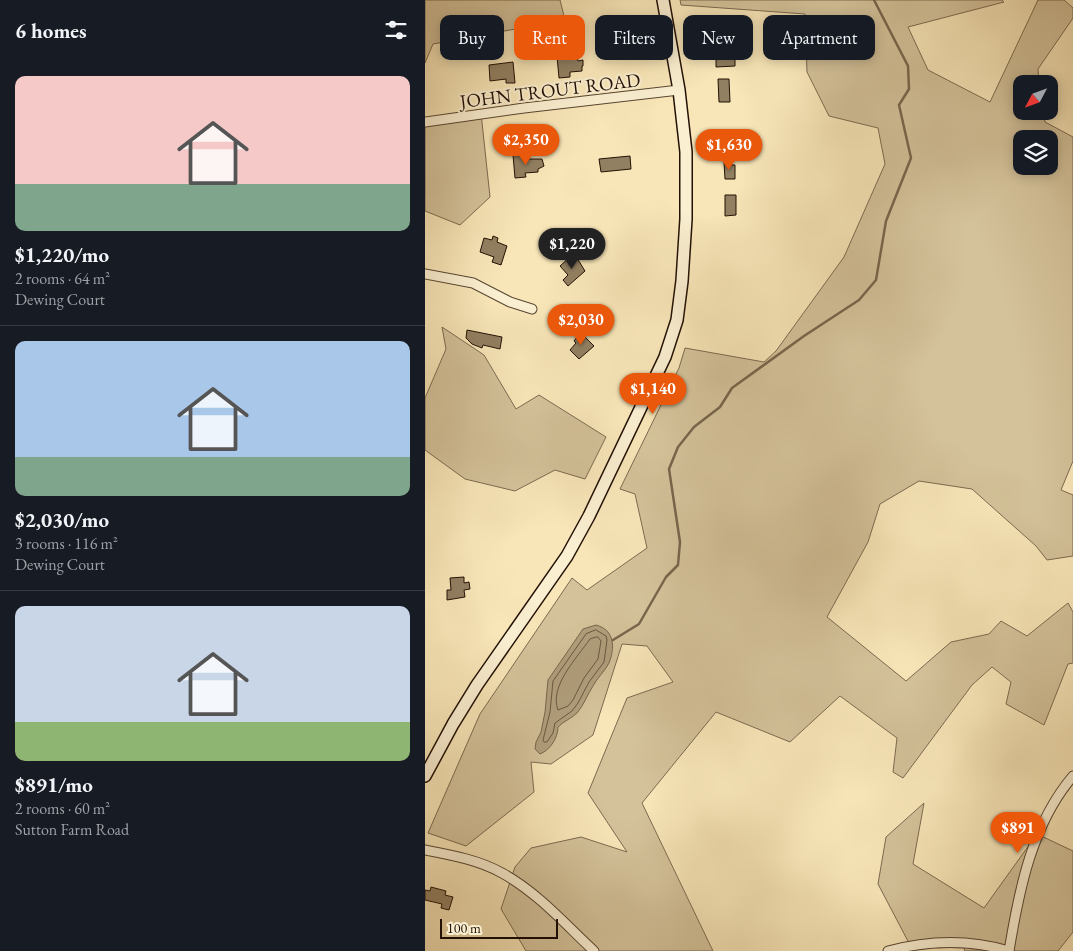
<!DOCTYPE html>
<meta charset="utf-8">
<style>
:root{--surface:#171b24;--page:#242831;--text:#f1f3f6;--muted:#9ea1a6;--line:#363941;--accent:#ea580c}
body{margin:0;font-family:"EB Garamond",serif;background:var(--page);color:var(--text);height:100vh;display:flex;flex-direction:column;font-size:19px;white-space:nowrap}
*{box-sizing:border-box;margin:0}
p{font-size:16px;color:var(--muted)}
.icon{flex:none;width:28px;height:28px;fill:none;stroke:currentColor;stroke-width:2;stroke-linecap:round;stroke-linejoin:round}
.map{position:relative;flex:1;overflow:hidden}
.sheet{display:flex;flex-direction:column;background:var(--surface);width:425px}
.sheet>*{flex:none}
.hud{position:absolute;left:15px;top:15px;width:475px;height:45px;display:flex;gap:10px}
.needle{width:32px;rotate:229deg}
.fabs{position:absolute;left:588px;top:75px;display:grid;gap:10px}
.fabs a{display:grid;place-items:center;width:45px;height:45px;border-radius:10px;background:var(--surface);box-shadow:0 2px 12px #0003;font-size:25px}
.scale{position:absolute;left:15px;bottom:12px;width:118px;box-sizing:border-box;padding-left:5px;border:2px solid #231105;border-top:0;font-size:14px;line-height:18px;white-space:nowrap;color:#231105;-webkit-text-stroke:4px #faefd1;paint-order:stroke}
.price{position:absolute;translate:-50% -42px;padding:0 11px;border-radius:18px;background:var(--accent);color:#fff;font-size:16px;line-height:32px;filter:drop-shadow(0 1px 2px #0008)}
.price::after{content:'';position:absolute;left:50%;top:30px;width:15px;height:11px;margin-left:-8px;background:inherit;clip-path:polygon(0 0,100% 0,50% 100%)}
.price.active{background:#222;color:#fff}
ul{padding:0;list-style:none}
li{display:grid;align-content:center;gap:10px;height:265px;padding:0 15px}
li+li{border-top:1px solid var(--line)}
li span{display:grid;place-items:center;height:155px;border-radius:10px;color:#555}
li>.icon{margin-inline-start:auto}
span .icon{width:90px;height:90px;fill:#fffc;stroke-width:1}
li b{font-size:21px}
h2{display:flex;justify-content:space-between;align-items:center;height:60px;padding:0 15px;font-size:21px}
.pill{padding:0 18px;border-radius:10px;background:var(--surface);box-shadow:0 2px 12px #0003;font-size:18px;line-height:45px}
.pill.active{background:var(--accent);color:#fff}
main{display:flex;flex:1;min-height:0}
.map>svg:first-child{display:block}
.green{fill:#d4c29a;stroke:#7c6a50;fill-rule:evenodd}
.water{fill:#b09e7b;stroke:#78664c}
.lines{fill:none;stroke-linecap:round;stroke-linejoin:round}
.shore{stroke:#6a5840;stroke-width:1}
.stream{stroke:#78664c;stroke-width:2.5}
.building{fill:#928062;stroke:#231105}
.minor-casing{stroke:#584632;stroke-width:11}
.secondary-casing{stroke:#231105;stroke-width:14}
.minor{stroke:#faefd1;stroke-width:9}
.secondary{stroke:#faefd1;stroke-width:11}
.labels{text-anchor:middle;stroke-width:4;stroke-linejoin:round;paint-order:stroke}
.street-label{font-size:19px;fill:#231105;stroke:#faefd1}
</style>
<main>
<section class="sheet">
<h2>6 homes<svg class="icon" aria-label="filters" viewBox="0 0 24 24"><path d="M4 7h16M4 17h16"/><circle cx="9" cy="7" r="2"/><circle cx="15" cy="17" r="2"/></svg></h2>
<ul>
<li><span style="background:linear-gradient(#f6c9c9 70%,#7fa58c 0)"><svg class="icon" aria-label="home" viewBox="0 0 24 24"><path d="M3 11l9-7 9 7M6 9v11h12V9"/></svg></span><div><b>$1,220/mo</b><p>2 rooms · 64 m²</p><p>Dewing Court</p></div></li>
<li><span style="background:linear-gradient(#a9c7e8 75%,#7fa58c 0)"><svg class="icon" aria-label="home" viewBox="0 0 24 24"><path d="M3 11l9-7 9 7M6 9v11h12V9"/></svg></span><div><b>$2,030/mo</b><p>3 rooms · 116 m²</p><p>Dewing Court</p></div></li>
<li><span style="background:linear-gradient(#c9d6e8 75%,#8fb573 0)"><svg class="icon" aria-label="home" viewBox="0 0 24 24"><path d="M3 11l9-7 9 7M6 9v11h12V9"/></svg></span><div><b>$891/mo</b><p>2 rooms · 60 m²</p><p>Sutton Farm Road</p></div></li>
</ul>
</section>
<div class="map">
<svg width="648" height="951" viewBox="0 0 648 951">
<rect width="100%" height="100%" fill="#f8e6b8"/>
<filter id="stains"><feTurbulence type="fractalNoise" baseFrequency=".004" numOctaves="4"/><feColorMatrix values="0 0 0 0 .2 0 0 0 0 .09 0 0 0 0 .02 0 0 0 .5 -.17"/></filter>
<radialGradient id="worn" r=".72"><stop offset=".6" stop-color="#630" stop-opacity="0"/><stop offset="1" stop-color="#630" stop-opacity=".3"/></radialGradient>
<g class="green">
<path d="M0 0H135L140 20 8 44 0 63Z"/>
<path d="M255 0H577L579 2 483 27 503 70 565 102 613 0H639L648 8V18L613 69 614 84H596V111H618L620 122 648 137V461L636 490 648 495V556L622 560 611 546 547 489 494 481 455 504 443 542 402 617 481 681 526 642 564 634 576 621 602 636 643 603 648 612V663L643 664 619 725 581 704 586 682 567 667 547 685 478 778 468 772 472 738 415 696 365 742 291 712 217 803 288 951H101L76 909 90 867 106 848 156 837 202 852 163 793 202 698 248 682 222 646 197 644 168 735 126 764 106 762 109 792 41 846 3 833 55 714 147 578 162 590 222 548 210 494 195 489 254 368 260 348 339 362 351 351 419 257 460 164 453 128 404 116 382 72 380 14 256 5ZM596 139H624V166H596Z"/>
<path d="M56 113 65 197 35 225 0 211V120Z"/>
<path d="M17 327 59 355 91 409 114 395 181 437 160 479 130 470 90 491 40 479 0 450V398L21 349Z"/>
<path d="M499 803 488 864 559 908 612 834 648 851V932L633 951H540L537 943 485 945 453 884 461 837Z"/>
</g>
<path class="water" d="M171 625C190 630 190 648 184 663 180 671 172 678 168 686 162 695 159 705 152 713 147 718 139 721 133 727 133 738 125 750 115 754L110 749 111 742 116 732 120 712 123 680 158 629Z"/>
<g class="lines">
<g class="shore">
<path d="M171 630 181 636 182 640 179 662 164 682 153 703 147 711 130 723 128 733 122 742H119L118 740 125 712 128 681 161 634Z"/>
<path d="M173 637 176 641 173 659 159 678 148 700 143 706 133 710C124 686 152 658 165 639Z"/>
</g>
<path class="stream" d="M188 640 214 624 241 577 253 565 255 542 244 469 253 447 269 427 295 407 307 388 379 336 434 300 451 280 461 221 486 158 474 105 484 89 483 66 449 0"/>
</g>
<g class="building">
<path d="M139 55V58L152 56 153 61 158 60V66H157V71L145 72V77L134 78 132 56Z"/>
<path d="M310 55V66L291 67V56Z"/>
<path d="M88 62 90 83H81V79L65 81 64 65Z"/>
<path d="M293 79H304L305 102H294Z"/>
<path d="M98 154V159H117L119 166 113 169V172L100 173 101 177 90 178 88 155Z"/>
<path d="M205 156 206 169 176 172 174 159Z"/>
<path d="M299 162H304V165H310V179H300Z"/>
<path d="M300 195H311V215L300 216Z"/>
<path d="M68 236 73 238 72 242 82 246 76 265 67 262 69 257 55 252 59 238 67 240Z"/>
<path d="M145 257 149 261 152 258 160 271 143 286 138 280 143 275 135 266Z"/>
<path d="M42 330 77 337 75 349 58 345 57 348 47 344 41 338Z"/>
<path d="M153 330 169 346 154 359 145 350 151 343 149 341 153 336 150 333Z"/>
<path d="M39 577V583L44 582 45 589 39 590 40 597 22 600V590H26L25 578Z"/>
<path d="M6 887 21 891 20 895 28 897 24 910 16 908 17 904 0 900V890L5 891Z"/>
</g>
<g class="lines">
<g class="minor-casing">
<g id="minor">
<path d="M0 122 99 108 254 90"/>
<path d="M0 274 48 283 85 302 107 309"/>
<path d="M0 850C26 855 54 860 77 873 112 892 140 924 169 951"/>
<path d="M463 951C504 940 544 939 584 951"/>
<path d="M584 951C594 890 607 824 648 776"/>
</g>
</g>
<g class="secondary-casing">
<path id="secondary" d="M0 776 28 724 52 685 142 556 164 516 240 357 252 320 257 281 261 219V152L254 90 238 0"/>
</g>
<use href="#minor" class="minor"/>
<use href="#secondary" class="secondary"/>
</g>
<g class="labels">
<g class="street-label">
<text transform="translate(125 90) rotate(-7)" y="7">JOHN TROUT ROAD</text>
</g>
</g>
<rect width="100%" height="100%" filter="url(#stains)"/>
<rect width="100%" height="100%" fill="url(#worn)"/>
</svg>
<div class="fabs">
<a><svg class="needle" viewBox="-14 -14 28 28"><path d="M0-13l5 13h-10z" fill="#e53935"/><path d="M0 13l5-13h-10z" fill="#9ea1a6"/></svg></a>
<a><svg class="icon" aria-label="layers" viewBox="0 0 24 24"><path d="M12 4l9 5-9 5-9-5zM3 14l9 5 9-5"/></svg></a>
</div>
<div class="scale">100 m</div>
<b class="price" style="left:101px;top:166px">$2,350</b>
<b class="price" style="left:304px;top:171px">$1,630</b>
<b class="price active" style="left:147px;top:270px">$1,220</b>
<b class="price" style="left:156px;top:346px">$2,030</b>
<b class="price" style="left:228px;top:415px">$1,140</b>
<b class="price" style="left:593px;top:854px">$891</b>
<div class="hud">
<a class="pill">Buy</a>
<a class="pill active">Rent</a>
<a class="pill">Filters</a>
<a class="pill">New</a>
<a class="pill">Apartment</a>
</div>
</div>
</main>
